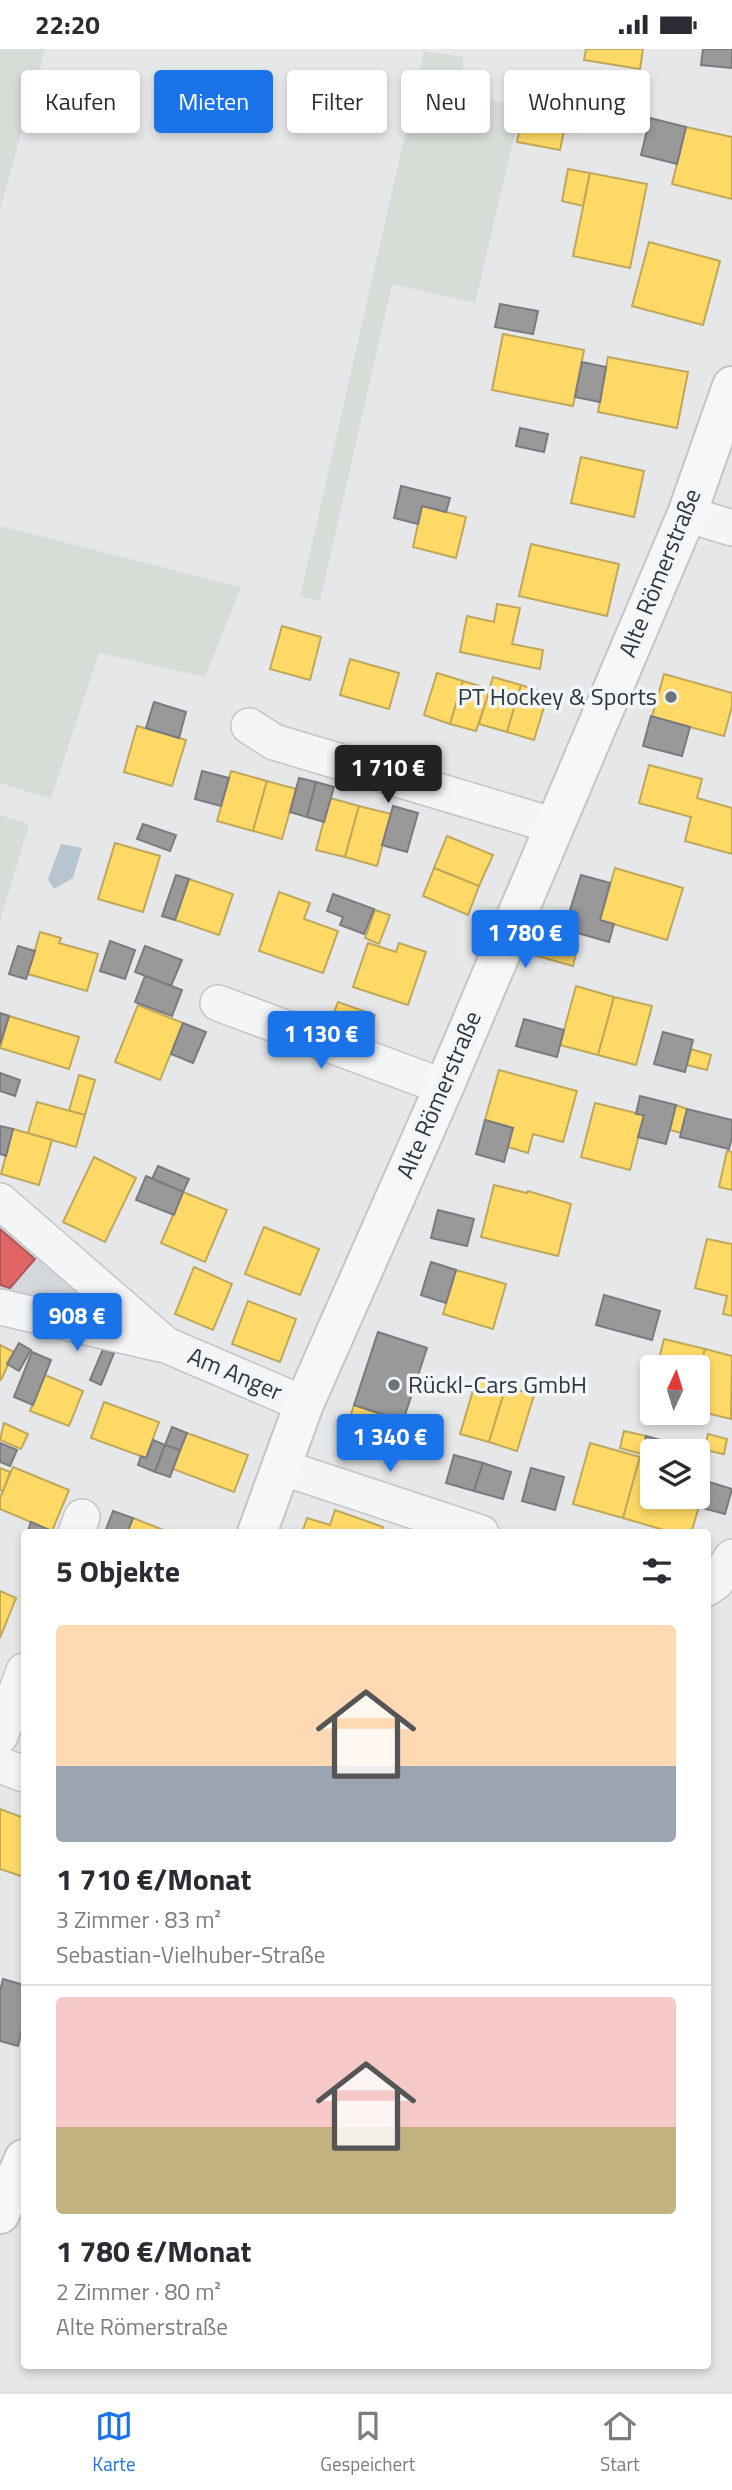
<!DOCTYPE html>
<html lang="de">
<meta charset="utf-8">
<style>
:root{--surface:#fff;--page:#f7f7f7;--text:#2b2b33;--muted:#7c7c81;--line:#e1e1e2;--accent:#1a73e8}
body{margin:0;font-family:"Titillium Web",sans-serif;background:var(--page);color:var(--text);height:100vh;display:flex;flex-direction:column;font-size:26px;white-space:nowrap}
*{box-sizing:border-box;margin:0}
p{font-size:23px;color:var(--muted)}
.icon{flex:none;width:38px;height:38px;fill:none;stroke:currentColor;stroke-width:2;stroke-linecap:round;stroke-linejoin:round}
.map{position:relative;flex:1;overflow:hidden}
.side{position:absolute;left:21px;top:1480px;width:690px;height:840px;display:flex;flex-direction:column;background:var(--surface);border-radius:7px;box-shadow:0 4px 10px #0003}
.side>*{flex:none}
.top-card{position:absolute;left:21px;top:21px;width:691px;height:63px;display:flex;gap:14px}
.needle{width:46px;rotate:4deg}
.tools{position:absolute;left:640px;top:1306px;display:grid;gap:14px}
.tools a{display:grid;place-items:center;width:70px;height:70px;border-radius:7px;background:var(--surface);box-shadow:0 4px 10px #0003;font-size:35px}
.price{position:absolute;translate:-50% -60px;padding:0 16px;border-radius:7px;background:var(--accent);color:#fff;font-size:23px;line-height:46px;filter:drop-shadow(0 2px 4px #0008)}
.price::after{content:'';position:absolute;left:50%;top:42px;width:21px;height:16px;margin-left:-10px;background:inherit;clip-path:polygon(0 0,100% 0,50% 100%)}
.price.active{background:#222;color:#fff}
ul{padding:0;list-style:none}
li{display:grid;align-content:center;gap:14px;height:371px;padding:0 35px}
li+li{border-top:2px solid var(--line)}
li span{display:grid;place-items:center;height:217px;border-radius:7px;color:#555}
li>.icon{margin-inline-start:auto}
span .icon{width:126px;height:126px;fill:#fffc;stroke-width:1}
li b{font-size:30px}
h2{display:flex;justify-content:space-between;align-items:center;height:84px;padding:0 35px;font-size:30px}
.pill{padding:0 24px;border-radius:7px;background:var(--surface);box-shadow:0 4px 10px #0003;font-size:24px;line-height:63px}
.pill.active{background:var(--accent);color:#fff}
.status{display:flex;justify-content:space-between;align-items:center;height:49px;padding:0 35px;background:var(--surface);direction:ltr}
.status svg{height:19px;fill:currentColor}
.tab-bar{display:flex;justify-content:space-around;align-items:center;height:98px;border-top:2px solid var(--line);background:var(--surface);font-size:19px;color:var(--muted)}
.tab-bar a{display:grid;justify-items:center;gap:4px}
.tab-bar .active{color:var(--accent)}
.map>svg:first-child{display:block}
.built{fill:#d4d7dc}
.green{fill:#d6dcd6}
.water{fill:#b7c5d1}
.homes{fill:#ffd966;stroke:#c0a85b;stroke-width:2}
.shops{fill:#e06666;stroke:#aa585b;stroke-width:2}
.industry{fill:#999;stroke:#797b7f;stroke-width:2}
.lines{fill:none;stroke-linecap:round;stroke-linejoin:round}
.street-casing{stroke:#c3c5c7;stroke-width:38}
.secondary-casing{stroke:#c3c5c7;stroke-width:42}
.street{stroke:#f4f5f6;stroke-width:35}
.secondary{stroke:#f7f7f8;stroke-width:38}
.poi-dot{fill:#6d747c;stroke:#f3f6f8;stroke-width:2.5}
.labels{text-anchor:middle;stroke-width:7;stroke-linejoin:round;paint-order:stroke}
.street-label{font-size:24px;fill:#2d3641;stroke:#f3f6f8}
.poi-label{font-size:24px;fill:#2d3641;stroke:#f3f6f8;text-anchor:end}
</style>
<div class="status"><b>22:20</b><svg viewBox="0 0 49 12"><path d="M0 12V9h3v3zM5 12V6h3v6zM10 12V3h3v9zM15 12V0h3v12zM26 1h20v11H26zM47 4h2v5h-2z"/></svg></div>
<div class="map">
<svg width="732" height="2343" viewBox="0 0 732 2343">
<rect width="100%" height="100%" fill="#e5e7e9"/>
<path class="built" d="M0 1163 105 1254 103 1273 0 1246Z"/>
<g class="green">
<path d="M0 0H45L0 160Z"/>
<path d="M424 2 463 8V45L521 58 475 254 392 235 320 552 300 548Z"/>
<path d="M0 477 241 538 205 628 99 604 51 750 0 734Z"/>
<path d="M0 766 29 775 0 872Z"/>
</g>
<path class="water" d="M61 795 82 799 73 829 54 840 48 830Z"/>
<g class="homes">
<path d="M586 0H643L640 20 584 11Z"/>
<path d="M523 63 566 72 560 101 517 93Z"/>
<path d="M686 78 732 88V150L672 135Z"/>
<path d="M568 120 590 124 583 157 562 152Z"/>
<path d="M590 124 647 135 630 219 573 207Z"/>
<path d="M649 193 720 212 703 276 632 257Z"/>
<path d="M503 285 584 301 573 357 492 341Z"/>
<path d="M608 308 688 323 677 379 598 363Z"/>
<path d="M581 408 644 422 634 468 571 454Z"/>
<path d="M422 457 466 468 456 509 413 498Z"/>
<path d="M531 495 619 515 607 567 519 547Z"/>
<path d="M497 555 520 559 512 595 543 601 540 620 460 603 467 567 494 573Z"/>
<path d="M282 577 321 588 310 631 270 620Z"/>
<path d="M350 610 399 624 389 660 340 646Z"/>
<path d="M437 624 463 632 450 675 424 666Z"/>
<path d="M664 625 732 644V657L724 687 652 668Z"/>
<path d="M493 628 521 636 507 683 479 675Z"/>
<path d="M463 632 490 640 476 682 450 675Z"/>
<path d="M521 636 548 645 534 691 507 683Z"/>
<path d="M137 677 186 691 172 737 124 723Z"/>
<path d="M649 716 702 730 697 749 732 759V805L685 792 691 768 639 754Z"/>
<path d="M231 722 267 732 253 782 217 772Z"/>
<path d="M267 732 296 740 282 790 253 782Z"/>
<path d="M330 749 359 757 345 808 316 801Z"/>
<path d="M359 757 391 765 377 817 345 808Z"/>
<path d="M447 787 493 806 479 837 434 819Z"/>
<path d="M115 794 160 807 143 863 98 850Z"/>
<path d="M434 819 479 837 468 866 423 847Z"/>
<path d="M615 819 683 839 667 891 600 871Z"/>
<path d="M189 830 233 845 219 886 175 871Z"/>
<path d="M279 843 310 854 304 870 338 882 323 924 259 902Z"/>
<path d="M375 861 390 866 379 895 365 889Z"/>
<path d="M40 883 61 889 59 894 98 905 87 942 28 925Z"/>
<path d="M540 885 578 895 573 917 534 906Z"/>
<path d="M368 894 396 903 399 894 426 903 408 956 353 938Z"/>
<path d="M576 937 614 948 598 1006 560 996Z"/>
<path d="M614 948 652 957 636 1016 598 1006Z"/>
<path d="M338 953 375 966 367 988 330 975Z"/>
<path d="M138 956 183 974 160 1031 115 1013Z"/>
<path d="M9 967 79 988 69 1020 0 999Z"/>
<path d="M691 1000 711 1006 707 1021 687 1016Z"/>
<path d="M499 1021 577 1042 563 1093 533 1085 528 1104 508 1098 513 1079 485 1071Z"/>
<path d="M79 1026 95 1031 85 1066 69 1062Z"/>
<path d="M37 1053 85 1066 76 1098 28 1084Z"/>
<path d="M595 1054 644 1066 630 1121 581 1108Z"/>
<path d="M676 1056 687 1060 681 1084 670 1081Z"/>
<path d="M13 1080 52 1091 39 1136 1 1125Z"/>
<path d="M727 1102 732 1103V1141L719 1138Z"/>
<path d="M94 1108 136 1129 105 1193 63 1173Z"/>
<path d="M494 1136 527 1144 528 1142 571 1155 558 1207 481 1188Z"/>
<path d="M183 1143 227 1161 205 1213 161 1194Z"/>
<path d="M264 1178 319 1200 300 1246 245 1225Z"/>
<path d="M707 1190 732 1195V1267L723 1265 727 1247 695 1239Z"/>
<path d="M194 1218 232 1235 213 1281 175 1265Z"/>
<path d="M456 1221 506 1235 493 1280 443 1265Z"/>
<path d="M248 1252 296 1270 280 1313 232 1295Z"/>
<path d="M664 1290 705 1300 698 1327V1318H657Z"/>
<path d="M0 1296 14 1303 1 1331H0Z"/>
<path d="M705 1300 732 1307 731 1370 698 1362V1327Z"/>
<path d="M45 1326 83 1342 69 1377 30 1362Z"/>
<path d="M477 1328 506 1337 489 1393 460 1385Z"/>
<path d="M506 1337 534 1346 517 1402 489 1393Z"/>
<path d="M104 1353 159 1373 146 1409 91 1389Z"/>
<path d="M354 1356 403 1372 393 1404 344 1388Z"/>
<path d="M4 1374 28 1385 21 1400 0 1391Z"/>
<path d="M624 1382 646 1387 642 1405 620 1399Z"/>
<path d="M187 1384 248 1406 234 1443 173 1420Z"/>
<path d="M708 1385 727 1390 724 1405 704 1401Z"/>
<path d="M590 1394 640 1408 623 1469 573 1455Z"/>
<path d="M640 1408 653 1412V1447H698V1425L708 1428 691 1484H674L623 1469Z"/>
<path d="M13 1418 69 1441 52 1482 0 1460V1449Z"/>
<path d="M0 1419 10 1423 3 1442 0 1441Z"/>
<path d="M335 1461 383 1478 381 1484H302L307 1469 330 1476Z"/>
<path d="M133 1469 171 1484H127Z"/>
<path d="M0 1542 16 1549 0 1589Z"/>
<path d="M0 1760 24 1769V1828L0 1820Z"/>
</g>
<path class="shops" d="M0 1180 35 1210 10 1239 0 1236Z"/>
<g class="industry">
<path d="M703 0H732V19L701 16Z"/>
<path d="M650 69 686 78 677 115 641 106Z"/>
<path d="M500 255 538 262 533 285 495 278Z"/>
<path d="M582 313 606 318 600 353 575 348Z"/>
<path d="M520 379 548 385 544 403 516 397Z"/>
<path d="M401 437 450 449 446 463 422 457 418 475 394 469Z"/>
<path d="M154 653 186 663 179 689 146 679Z"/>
<path d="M651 667 690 678 682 707 643 697Z"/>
<path d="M202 722 229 729 221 757 195 750Z"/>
<path d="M299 729 316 733 307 768 290 763Z"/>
<path d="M316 733 334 738 324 773 307 768Z"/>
<path d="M393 757 418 764 407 803 382 796Z"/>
<path d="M143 775 176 786 170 802 137 790Z"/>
<path d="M176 826 189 830 175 871 162 867Z"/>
<path d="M581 826 610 834 600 871 614 875 609 893 564 880Z"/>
<path d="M333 845 374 860 364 885 340 876 343 868 327 862Z"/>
<path d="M110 892 135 901 125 930 100 922Z"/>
<path d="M18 897 35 902 26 930 9 925Z"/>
<path d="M145 897 182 911 171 937 135 923Z"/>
<path d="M145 927 182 941 172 967 135 953Z"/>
<path d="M0 964 9 967 0 995Z"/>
<path d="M524 970 564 981 557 1008 516 997Z"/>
<path d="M183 974 206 983 193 1014 171 1005Z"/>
<path d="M663 983 693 991 685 1023 654 1015Z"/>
<path d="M0 1024 20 1031 15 1047 0 1042Z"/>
<path d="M640 1047 676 1056 666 1095 638 1088 644 1066 636 1065Z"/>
<path d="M687 1060 732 1071V1088L729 1100 680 1088Z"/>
<path d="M485 1071 513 1079 504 1113 476 1105Z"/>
<path d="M0 1077 13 1080 6 1107 0 1105Z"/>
<path d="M158 1117 189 1130 183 1143 152 1130Z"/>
<path d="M146 1127 183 1143 174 1166 136 1151Z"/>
<path d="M438 1161 474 1170 467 1197 431 1189Z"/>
<path d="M431 1213 456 1221 446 1254 421 1246Z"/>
<path d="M604 1246 660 1262 652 1291 596 1276Z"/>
<path d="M378 1283 427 1299 403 1372 354 1356Z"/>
<path d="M19 1294 31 1301 19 1322 7 1315Z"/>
<path d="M103 1300 114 1304 101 1336 90 1331Z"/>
<path d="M32 1303 51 1311 33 1356 14 1348Z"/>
<path d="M172 1378 187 1384 180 1401 165 1396Z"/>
<path d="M646 1387 675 1395 673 1402H653V1408L642 1405Z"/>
<path d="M153 1391 165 1396 155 1423 138 1416 141 1407 146 1409Z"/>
<path d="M0 1394 17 1401 10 1417 0 1413Z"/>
<path d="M165 1396 180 1401 170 1428 155 1423Z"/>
<path d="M454 1406 483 1414 474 1442 446 1434Z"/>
<path d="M483 1414 511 1423 503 1450 474 1442Z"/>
<path d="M531 1419 564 1428 555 1461 522 1452Z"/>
<path d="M706 1432 732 1440 725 1465 699 1458Z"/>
<path d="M113 1462 133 1469 127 1484 105 1483Z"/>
<path d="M31 1473 56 1484H27Z"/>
<path d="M3 1930 24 1936V1973L18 1997 0 1992V1942Z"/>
</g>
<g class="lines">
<g class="street-casing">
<g id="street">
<path d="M687 465 732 479"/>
<path d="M249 677 274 693 555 777"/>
<path d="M218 954 444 1038"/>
<path d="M0 1152 166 1296 304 1355"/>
<path d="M0 1258 160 1295"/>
<path d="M281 1418 481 1484"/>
<path d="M76 1484 82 1468"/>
<path d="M707 1539 716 1533 732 1508"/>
<path d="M0 1687 24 1622"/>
<path d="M0 1716 24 1725"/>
</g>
</g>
<g class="secondary-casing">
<g id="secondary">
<path d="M257 1484 304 1355 444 1038 687 465 732 337"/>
<path d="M0 2165 24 2110"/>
</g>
</g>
<use href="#street" class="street"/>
<use href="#secondary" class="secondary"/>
</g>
<g class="poi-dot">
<circle cx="671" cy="648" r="7"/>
<circle cx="394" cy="1336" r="7"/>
</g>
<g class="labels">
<g class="street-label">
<text transform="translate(660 524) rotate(-68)" y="8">Alte Römerstraße</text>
<text transform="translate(439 1046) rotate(-67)" y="8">Alte Römerstraße</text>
<text transform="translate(235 1325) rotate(23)" y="8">Am Anger</text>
</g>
<g class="poi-label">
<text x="657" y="656">PT Hockey &amp; Sports</text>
<text x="408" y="1344" text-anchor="start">Rückl-Cars GmbH</text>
</g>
</g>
</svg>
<div class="tools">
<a><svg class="needle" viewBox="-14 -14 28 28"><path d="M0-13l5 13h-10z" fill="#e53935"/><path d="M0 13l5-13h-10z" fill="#7c7c81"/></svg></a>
<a><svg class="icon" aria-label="layers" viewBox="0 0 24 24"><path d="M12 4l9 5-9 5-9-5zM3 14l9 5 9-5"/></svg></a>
</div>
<b class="price active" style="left:388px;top:756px">1 710 €</b>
<b class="price" style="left:525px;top:921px">1 780 €</b>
<b class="price" style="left:321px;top:1022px">1 130 €</b>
<b class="price" style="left:77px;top:1304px">908 €</b>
<b class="price" style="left:390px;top:1425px">1 340 €</b>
<div class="top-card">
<a class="pill">Kaufen</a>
<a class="pill active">Mieten</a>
<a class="pill">Filter</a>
<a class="pill">Neu</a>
<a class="pill">Wohnung</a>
</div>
<section class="side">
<h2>5 Objekte<svg class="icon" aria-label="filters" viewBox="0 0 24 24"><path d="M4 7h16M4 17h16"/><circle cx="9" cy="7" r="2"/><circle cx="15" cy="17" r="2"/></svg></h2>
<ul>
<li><span style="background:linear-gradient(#ffd9b3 65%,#9aa5b1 0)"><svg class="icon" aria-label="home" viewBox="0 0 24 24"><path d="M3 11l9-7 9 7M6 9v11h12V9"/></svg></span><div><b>1 710 €/Monat</b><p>3 Zimmer · 83 m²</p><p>Sebastian-Vielhuber-Straße</p></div></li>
<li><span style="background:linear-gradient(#f6c9c9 60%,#c2b280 0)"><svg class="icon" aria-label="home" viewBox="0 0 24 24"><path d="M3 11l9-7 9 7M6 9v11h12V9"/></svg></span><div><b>1 780 €/Monat</b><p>2 Zimmer · 80 m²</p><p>Alte Römerstraße</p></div></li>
</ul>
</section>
</div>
<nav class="tab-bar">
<a class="active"><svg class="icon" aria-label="map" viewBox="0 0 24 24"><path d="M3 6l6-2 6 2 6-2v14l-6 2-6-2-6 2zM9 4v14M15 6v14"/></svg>Karte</a>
<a><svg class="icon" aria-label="saved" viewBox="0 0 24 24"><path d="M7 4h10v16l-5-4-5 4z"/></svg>Gespeichert</a>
<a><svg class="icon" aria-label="home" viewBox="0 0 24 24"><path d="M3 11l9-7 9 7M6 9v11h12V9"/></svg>Start</a>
</nav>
